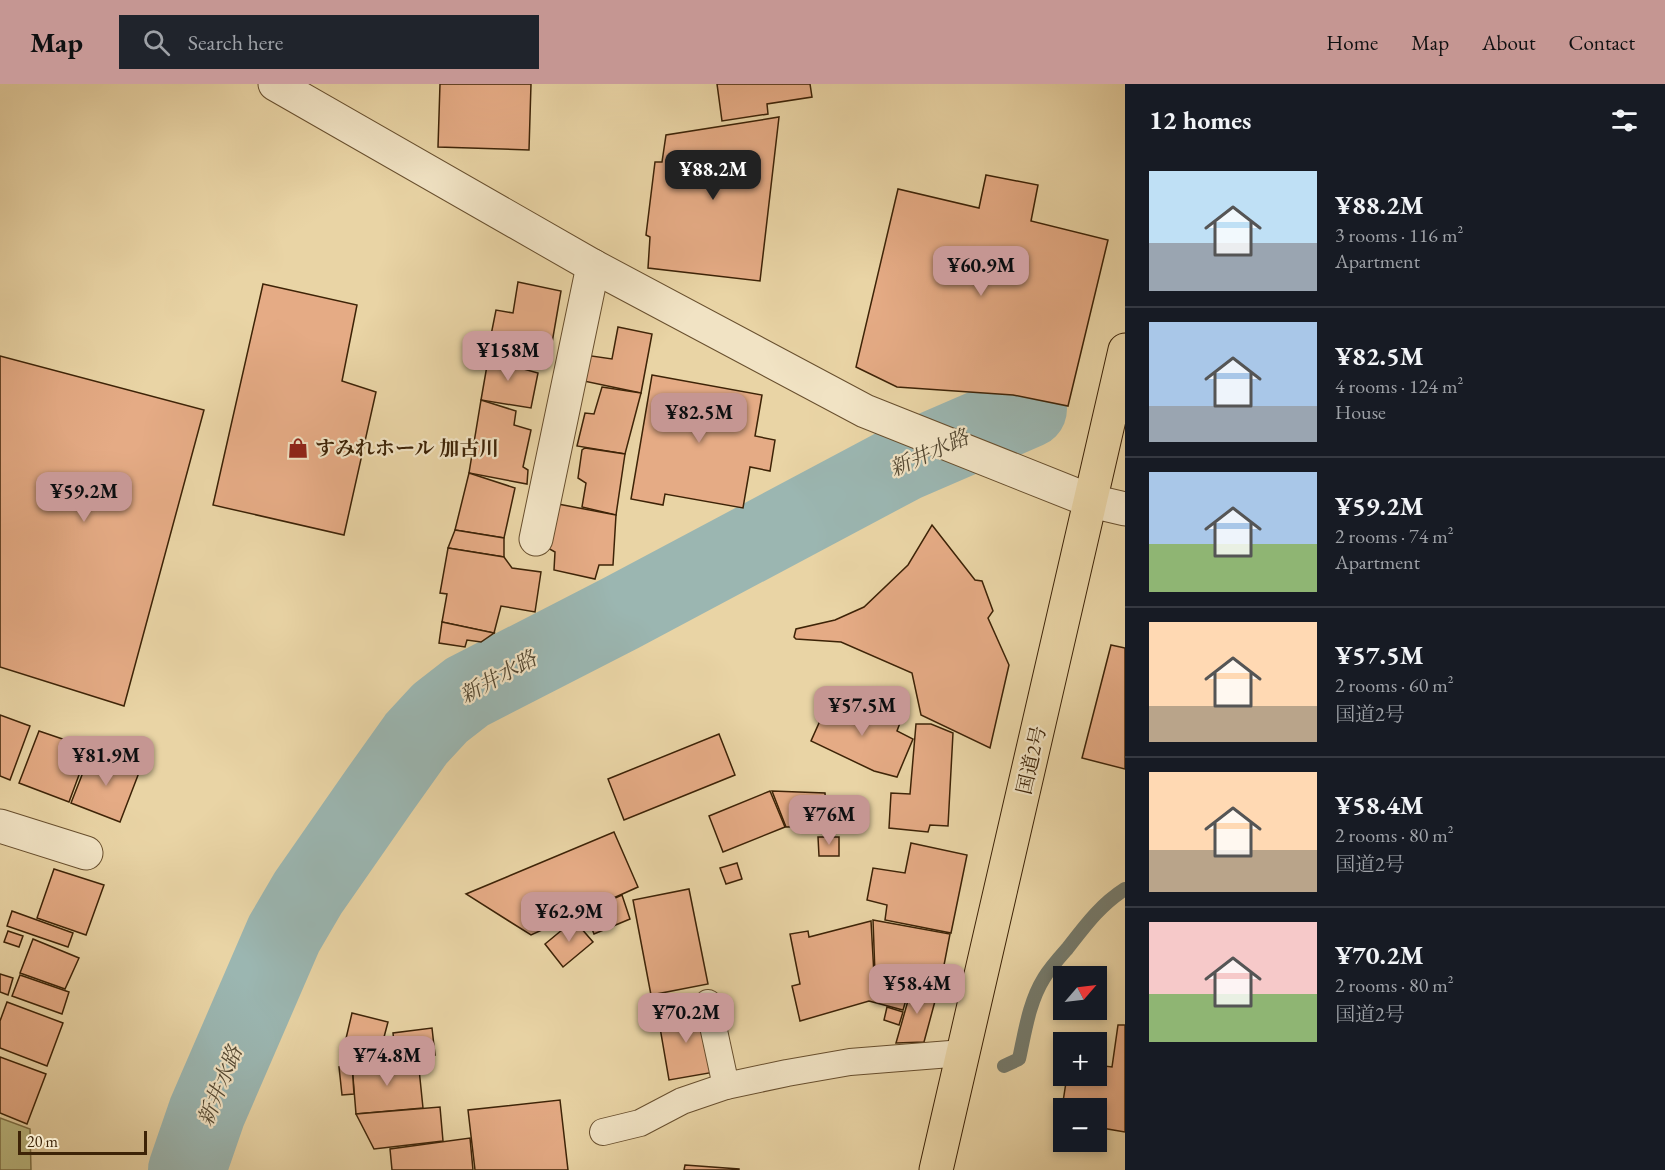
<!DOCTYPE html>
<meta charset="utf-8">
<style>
:root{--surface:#171b24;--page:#20242c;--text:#f1f3f6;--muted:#9ea1a6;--line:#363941;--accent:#c59692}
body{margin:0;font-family:"EB Garamond","Noto Serif JP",serif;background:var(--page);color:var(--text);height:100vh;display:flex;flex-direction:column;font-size:22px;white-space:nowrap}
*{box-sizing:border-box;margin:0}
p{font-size:20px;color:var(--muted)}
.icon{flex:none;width:33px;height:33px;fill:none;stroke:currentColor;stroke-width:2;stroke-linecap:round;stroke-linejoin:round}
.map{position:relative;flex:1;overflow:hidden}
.drawer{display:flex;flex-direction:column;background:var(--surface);width:540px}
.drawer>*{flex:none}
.needle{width:39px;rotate:62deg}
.controls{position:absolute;left:1053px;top:882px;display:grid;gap:12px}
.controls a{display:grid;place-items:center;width:54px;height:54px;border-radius:0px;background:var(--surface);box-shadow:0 3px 9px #0003;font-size:30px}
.scale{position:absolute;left:18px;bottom:15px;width:129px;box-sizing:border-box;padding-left:6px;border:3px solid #3d2307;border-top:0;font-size:16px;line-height:21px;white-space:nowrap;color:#3d2307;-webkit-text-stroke:4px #f1e3c4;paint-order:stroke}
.price{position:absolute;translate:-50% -51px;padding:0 14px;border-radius:12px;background:var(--accent);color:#111;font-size:20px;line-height:39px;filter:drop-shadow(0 2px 3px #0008)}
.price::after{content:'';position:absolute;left:50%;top:36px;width:18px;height:14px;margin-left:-9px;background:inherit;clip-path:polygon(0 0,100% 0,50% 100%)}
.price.on{background:#222;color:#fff}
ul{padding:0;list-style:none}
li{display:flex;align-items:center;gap:18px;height:150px;padding:0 24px}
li+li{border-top:2px solid var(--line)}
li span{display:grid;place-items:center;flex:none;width:168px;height:120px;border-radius:0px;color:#555}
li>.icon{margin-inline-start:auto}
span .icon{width:72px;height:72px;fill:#fffc;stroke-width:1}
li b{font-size:26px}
h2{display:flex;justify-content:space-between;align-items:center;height:72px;padding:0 24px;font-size:26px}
header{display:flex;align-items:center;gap:36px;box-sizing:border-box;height:84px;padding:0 30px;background:var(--accent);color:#111}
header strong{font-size:28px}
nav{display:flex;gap:33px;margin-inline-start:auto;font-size:21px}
.search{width:420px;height:54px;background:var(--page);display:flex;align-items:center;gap:15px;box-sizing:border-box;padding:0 21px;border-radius:0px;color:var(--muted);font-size:22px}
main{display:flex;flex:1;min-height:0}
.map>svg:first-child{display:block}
.green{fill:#bcbb82;stroke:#7c6f44;stroke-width:1.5}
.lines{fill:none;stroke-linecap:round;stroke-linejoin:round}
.stream{stroke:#757b6d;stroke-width:14}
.river{stroke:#9bb6b1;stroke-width:78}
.building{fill:#e5ab85;stroke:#3d2307;stroke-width:1.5}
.service-casing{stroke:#684f2e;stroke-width:28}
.minor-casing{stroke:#684f2e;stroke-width:35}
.tertiary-casing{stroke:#684f2e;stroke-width:35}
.trunk-casing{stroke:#3d2307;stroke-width:35}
.service{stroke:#f1e3c4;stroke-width:26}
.minor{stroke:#f1e3c4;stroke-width:33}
.tertiary{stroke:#f1e3c4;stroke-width:33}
.trunk{stroke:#e9d4a5;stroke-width:33}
.labels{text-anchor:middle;stroke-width:4.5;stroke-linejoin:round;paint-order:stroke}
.poi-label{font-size:20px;font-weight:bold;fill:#3d2307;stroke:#f1e3c4;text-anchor:start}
.street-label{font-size:20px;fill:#3d2307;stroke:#f1e3c4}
.water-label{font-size:21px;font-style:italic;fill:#544832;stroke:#f1e3c4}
</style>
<header>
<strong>Map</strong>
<div class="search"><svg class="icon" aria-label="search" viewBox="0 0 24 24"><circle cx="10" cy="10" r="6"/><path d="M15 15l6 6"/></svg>Search here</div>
<nav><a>Home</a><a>Map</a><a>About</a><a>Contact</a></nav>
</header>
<main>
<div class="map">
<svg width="1125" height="1086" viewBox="0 0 1125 1086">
<rect width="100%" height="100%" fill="#e9d4a5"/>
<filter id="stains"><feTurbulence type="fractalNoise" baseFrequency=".00333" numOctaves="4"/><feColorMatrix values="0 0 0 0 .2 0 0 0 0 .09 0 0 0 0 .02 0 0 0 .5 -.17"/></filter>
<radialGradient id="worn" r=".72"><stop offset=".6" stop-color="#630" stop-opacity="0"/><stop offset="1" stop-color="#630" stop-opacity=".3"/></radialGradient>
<path class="green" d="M0 1034 30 1045 31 1086H0Z"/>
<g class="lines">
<path class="stream" d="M1004 982 1019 975C1025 948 1029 918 1044 894 1050 884 1059 874 1067 865 1085 842 1100 821 1125 805"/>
<path class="river" d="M187 1086 207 1028 284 850 308 809 379 707 416 655 440 629 467 608 621 529 903 379 1028 325"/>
</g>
<g class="building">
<path d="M440 0H531L529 66 438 63Z"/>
<path d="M717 0H810L812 13 767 20 768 30 722 37Z"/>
<path d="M779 33 760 197 648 184 650 153 646 151 655 78H662L666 51Z"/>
<path d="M986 91 1038 101 1031 137 1108 156 1068 322 1013 311 897 303 856 283 898 105 979 124Z"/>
<path d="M518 198 561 207 552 259 526 255 521 272 488 266 496 226 513 229Z"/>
<path d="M263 200 357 221 342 297 376 308 344 451 213 421Z"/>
<path d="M618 243 652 250 641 309 579 296 585 271 612 275Z"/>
<path d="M489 270 515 272 516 283 538 289 531 324 481 316Z"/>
<path d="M0 272 204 326 124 622 0 583Z"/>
<path d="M652 291 762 311 755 352 775 356 770 387 750 383 743 424 665 410 663 421 631 415Z"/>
<path d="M602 303 641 309 625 370 577 362 585 329 594 330Z"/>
<path d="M481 316 516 327 514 341 531 346 523 383 528 386 527 400 469 389Z"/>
<path d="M585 364 625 370 616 431 582 423 586 399 578 394 582 366Z"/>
<path d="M469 389 515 404 504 454 455 446Z"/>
<path d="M558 420 616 431 613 481H599L595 495 554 486 555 468 546 463Z"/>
<path d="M932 441 975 496 982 497 993 527 988 534 1009 581 990 664 921 631 912 589 841 558 796 555 794 553 796 545 835 536 864 523 908 481Z"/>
<path d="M455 446 504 454V473L448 464Z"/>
<path d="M448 464 504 473 512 484 541 488 535 528 501 522 494 549 442 538 447 510 440 509Z"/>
<path d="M442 538 494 549 481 558 467 556 465 563 439 559Z"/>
<path d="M1111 561 1125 564V685L1082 674Z"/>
<path d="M832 610 900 639 897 647 913 655 897 693 874 687 811 657Z"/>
<path d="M0 631 30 642 10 696 0 692Z"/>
<path d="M916 640H931L953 649 948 742 930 741 928 748 889 744 891 709 910 710Z"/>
<path d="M39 647 89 664 69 718 19 699Z"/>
<path d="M719 650 735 691 624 736 608 695Z"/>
<path d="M91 668 140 686 120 738 71 719Z"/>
<path d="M770 707 785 743 723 768 709 732Z"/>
<path d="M772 707 825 709 827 742 786 743Z"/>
<path d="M614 748 638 803 531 851 466 810Z"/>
<path d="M818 753H839V772H819Z"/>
<path d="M911 759 967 771 951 849 885 836 887 821 867 816 873 784 905 789Z"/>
<path d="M737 779 742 795 726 800 720 784Z"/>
<path d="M54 785 104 801 86 851 37 834Z"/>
<path d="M689 805 708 900 651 911 633 816Z"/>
<path d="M622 811 630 835 594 850 585 827Z"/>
<path d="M12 827 73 849 68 863 7 842Z"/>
<path d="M574 836 593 858 563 883 545 860Z"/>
<path d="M873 836 950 850 940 902 875 890Z"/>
<path d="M871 837 874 891 911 899 903 926 869 917 800 937 792 902 800 900 790 850 808 847 809 853Z"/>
<path d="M8 847 23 852 19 863 4 858Z"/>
<path d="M33 855 79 874 65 905 20 889Z"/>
<path d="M0 890 13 894 8 911 0 908Z"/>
<path d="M20 891 69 908 62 930 12 912Z"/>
<path d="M913 899 938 906 924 958 896 959Z"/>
<path d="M7 918 63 939 47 982 0 964V937Z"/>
<path d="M703 923 715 988 669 996 658 932Z"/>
<path d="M887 923 903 928 899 941 884 936Z"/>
<path d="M352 929 388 938 379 972 344 963Z"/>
<path d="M1118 941H1125V1048L1096 1043V1024H1064V1037H1060L1067 992H1096V981L1112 983Z"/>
<path d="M432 944 435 971 396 976 393 949Z"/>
<path d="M0 973 46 990 27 1040 0 1029Z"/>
<path d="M418 975 423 1024 356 1030 352 981Z"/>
<path d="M352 981 354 1010 342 1011 339 983Z"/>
<path d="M560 1016 568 1086H475L468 1026Z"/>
<path d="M440 1023 443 1057 374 1065 356 1030Z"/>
<path d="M470 1054 473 1086H392L390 1065Z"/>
<path d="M685 1081 739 1085V1086H684Z"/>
</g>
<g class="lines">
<g class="service-casing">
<g id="service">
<path d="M708 919 726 1002"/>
<path d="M603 1048 640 1039 682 1017 726 1002 787 989 850 978 963 969"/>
</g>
</g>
<g class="minor-casing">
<g id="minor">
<path d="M536 455 593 182"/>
<path d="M0 742 86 769"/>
</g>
</g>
<g class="tertiary-casing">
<path id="tertiary" d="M275 0 593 182 865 327 1091 417 1125 425"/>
</g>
<g class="trunk-casing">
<path id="trunk" d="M936 1086 1125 266"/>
</g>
<use href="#service" class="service"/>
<use href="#minor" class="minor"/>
<use href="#tertiary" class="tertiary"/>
<use href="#trunk" class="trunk"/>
</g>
<defs>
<g id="shop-bare" transform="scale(1.62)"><path d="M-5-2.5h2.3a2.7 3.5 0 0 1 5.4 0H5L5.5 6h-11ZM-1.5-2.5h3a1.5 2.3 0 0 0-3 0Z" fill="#8f2418" stroke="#f1e3c4" stroke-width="2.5" paint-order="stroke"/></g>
</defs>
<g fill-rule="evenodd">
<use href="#shop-bare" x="298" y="364"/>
</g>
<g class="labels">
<g class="poi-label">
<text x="315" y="371">すみれホール 加古川</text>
</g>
<g class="street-label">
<text transform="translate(1031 676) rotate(-77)" y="7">国道2号</text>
</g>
<g class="water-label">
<text transform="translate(929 369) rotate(-24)" y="7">新井水路</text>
<text transform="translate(498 593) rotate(-29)" y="7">新井水路</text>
<text transform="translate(220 1002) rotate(-68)" y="7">新井水路</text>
</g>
</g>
<rect width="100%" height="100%" filter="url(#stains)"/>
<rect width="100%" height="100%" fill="url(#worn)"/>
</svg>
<div class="controls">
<a><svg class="needle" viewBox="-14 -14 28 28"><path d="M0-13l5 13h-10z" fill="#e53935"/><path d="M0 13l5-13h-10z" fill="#9ea1a6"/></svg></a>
<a>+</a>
<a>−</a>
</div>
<div class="scale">20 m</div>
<b class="price on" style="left:713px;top:117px">¥88.2M</b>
<b class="price" style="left:981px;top:213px">¥60.9M</b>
<b class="price" style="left:508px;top:298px">¥158M</b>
<b class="price" style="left:699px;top:360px">¥82.5M</b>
<b class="price" style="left:84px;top:439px">¥59.2M</b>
<b class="price" style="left:862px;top:653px">¥57.5M</b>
<b class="price" style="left:106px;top:703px">¥81.9M</b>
<b class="price" style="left:829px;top:762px">¥76M</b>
<b class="price" style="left:569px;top:859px">¥62.9M</b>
<b class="price" style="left:917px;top:931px">¥58.4M</b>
<b class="price" style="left:686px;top:960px">¥70.2M</b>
<b class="price" style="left:387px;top:1003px">¥74.8M</b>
</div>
<section class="drawer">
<h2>12 homes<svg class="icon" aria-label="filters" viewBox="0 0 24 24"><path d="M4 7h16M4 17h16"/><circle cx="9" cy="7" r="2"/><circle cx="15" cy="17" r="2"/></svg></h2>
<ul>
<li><span style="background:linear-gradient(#bfe0f5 60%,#9aa5b1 0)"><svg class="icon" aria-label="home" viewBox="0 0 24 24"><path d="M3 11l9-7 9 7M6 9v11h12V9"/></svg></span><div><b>¥88.2M</b><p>3 rooms · 116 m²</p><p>Apartment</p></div></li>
<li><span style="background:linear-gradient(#a9c7e8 70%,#9aa5b1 0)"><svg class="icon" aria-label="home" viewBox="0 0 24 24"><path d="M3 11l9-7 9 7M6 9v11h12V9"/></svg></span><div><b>¥82.5M</b><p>4 rooms · 124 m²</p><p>House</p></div></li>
<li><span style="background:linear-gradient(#a9c7e8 60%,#8fb573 0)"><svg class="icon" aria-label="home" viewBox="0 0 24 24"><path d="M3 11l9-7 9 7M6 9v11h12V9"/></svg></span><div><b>¥59.2M</b><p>2 rooms · 74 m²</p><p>Apartment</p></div></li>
<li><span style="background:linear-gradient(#ffd9b3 70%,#b9a48a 0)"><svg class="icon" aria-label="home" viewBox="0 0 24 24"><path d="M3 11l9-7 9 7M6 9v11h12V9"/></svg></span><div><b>¥57.5M</b><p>2 rooms · 60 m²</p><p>国道2号</p></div></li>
<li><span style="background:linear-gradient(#ffd9b3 65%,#b9a48a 0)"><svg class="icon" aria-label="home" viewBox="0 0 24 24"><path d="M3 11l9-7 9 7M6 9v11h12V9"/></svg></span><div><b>¥58.4M</b><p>2 rooms · 80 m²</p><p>国道2号</p></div></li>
<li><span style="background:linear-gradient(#f6c9c9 60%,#8fb573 0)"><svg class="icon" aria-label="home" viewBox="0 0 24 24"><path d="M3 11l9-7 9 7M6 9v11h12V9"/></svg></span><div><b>¥70.2M</b><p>2 rooms · 80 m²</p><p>国道2号</p></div></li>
</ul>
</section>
</main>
